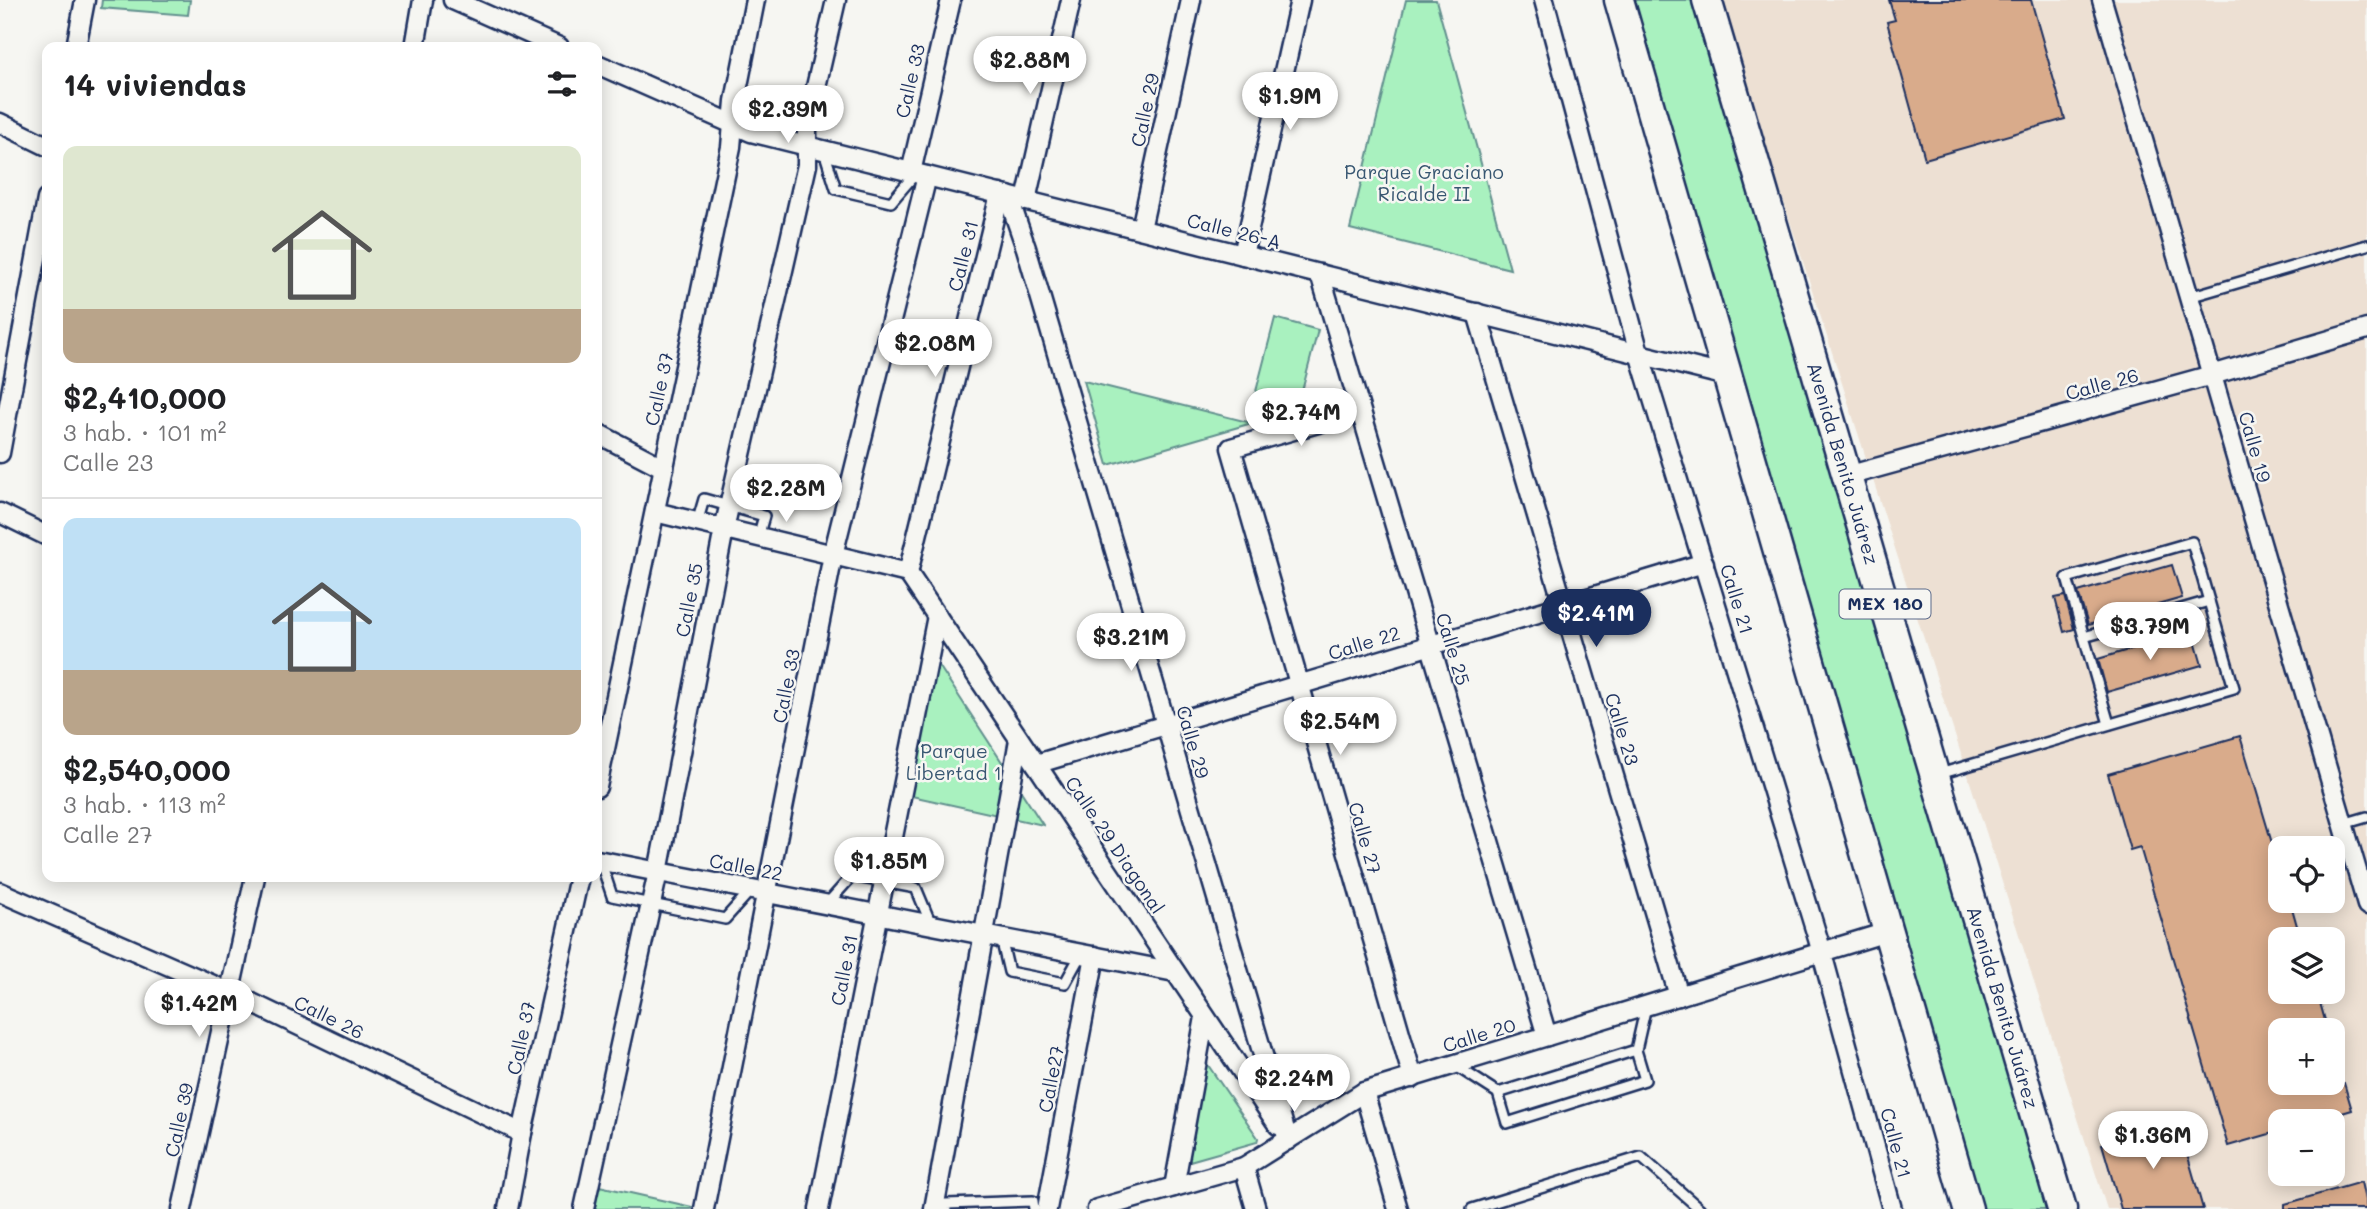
<!DOCTYPE html>
<html lang="es">
<meta charset="utf-8">
<style>
:root{--surface:#fff;--page:#f6f6f6;--text:#202124;--muted:#757577;--line:#e0e0e0;--accent:#1b2f5e}
body{margin:0;font-family:Mali,sans-serif;background:var(--page);color:var(--text);height:100vh;display:flex;flex-direction:column;font-size:26px;white-space:nowrap}
*{box-sizing:border-box;margin:0}
p{font-size:23px;color:var(--muted)}
.icon{flex:none;width:38px;height:38px;fill:none;stroke:currentColor;stroke-width:2;stroke-linecap:round;stroke-linejoin:round}
.map{position:relative;flex:1;overflow:hidden}
.sheet{position:absolute;left:42px;top:42px;width:560px;height:840px;display:flex;flex-direction:column;background:var(--surface);border-radius:14px;box-shadow:0 4px 18px #0003}
.sheet>*{flex:none}
.buttons{position:absolute;left:2268px;top:836px;display:grid;gap:14px}
.buttons a{display:grid;place-items:center;width:77px;height:77px;border-radius:14px;background:var(--surface);box-shadow:0 4px 18px #0003;font-size:35px}
.price{position:absolute;translate:-50% -60px;padding:0 16px;border-radius:24px;background:#fff;color:#222;font-size:23px;line-height:46px;filter:drop-shadow(0 2px 4px #0008)}
.price::after{content:'';position:absolute;left:50%;top:42px;width:21px;height:16px;margin-left:-10px;background:inherit;clip-path:polygon(0 0,100% 0,50% 100%)}
.price.on{background:var(--accent);color:#fff}
ul{padding:0;list-style:none}
li{display:grid;align-content:center;gap:14px;height:371px;padding:0 21px}
li+li{border-top:2px solid var(--line)}
li span{display:grid;place-items:center;height:217px;border-radius:14px;color:#555}
li>.icon{margin-inline-start:auto}
span .icon{width:126px;height:126px;fill:#fffc;stroke-width:1}
li b{font-size:30px}
h2{display:flex;justify-content:space-between;align-items:center;height:84px;padding:0 21px;font-size:30px}
.map>svg:first-child{display:block}
.built{fill:#ede0d3;fill-rule:evenodd}
.green{fill:#a9f1bf;stroke:#62908e;stroke-width:2}
.building{fill:#d9ab8b;stroke:#1b2f5e;stroke-width:2}
.lines{fill:none;stroke-linecap:round;stroke-linejoin:round}
.lane-casing{stroke:#1b2f5e;stroke-width:14}
.street-casing{stroke:#1b2f5e;stroke-width:23}
.primary-casing{stroke:#1b2f5e;stroke-width:33}
.lane{stroke:#f6f6f2;stroke-width:9}
.street{stroke:#f6f6f2;stroke-width:18}
.primary{stroke:#f6f6f2;stroke-width:28}
.labels{text-anchor:middle;stroke-width:5;stroke-linejoin:round;paint-order:stroke}
.shield{fill:#f6f6f2;stroke:#5d6b8a;stroke-width:2}
.shield-label{font-size:18px;font-weight:bold;fill:#1b2f5e}
.street-label{font-size:19px;fill:#1b2f5e;stroke:#f6f6f2}
.park-label{font-size:19px;fill:#375671;stroke:#f6f6f2}
</style>
<div class="map">
<svg width="2367" height="1209" viewBox="0 0 2367 1209">
<rect width="100%" height="100%" fill="#f6f6f2"/>
<filter id="ink" filterUnits="userSpaceOnUse"><feTurbulence type="fractalNoise" baseFrequency=".0143" numOctaves="2"/><feDisplacementMap in="SourceGraphic" scale="14" xChannelSelector="R" yChannelSelector="G"/><feConvolveMatrix kernelMatrix="1 2 1 2 8 2 1 2 1" color-interpolation-filters="sRGB"/></filter>
<g filter="url(#ink)">
<path class="built" d="M1719 0H2367V1209H2107ZM2280 849H2333V901H2280ZM2280 940H2333V992H2280ZM2280 1031H2333V1083H2280ZM2280 1122H2333V1174H2280Z"/>
<g class="green">
<path d="M102 0H190L188 15 101 8Z"/>
<path d="M1406 0H1436L1510 269 1350 229Z"/>
<path d="M1630 0H1693L1799 354 2048 1209H1983Z"/>
<path d="M1275 318 1318 330 1296 414 1253 403Z"/>
<path d="M1084 381 1252 423 1108 465Z"/>
<path d="M934 658 1043 825 907 795Z"/>
<path d="M1199 1052 1258 1138 1257 1142 1179 1164Z"/>
<path d="M595 1185 692 1207 691 1209H589Z"/>
</g>
<g class="building">
<path d="M1889 0H2031L2065 119 1925 159 1887 22 1895 20Z"/>
<path d="M2172 565 2182 598 2088 625 2078 592Z"/>
<path d="M2065 596 2074 629 2064 632 2055 598Z"/>
<path d="M2192 631 2202 665 2107 692 2098 659Z"/>
<path d="M2240 736 2280 870V901H2290L2301 940H2280V992H2317L2328 1031H2280V1083H2344L2352 1110 2312 1122H2280V1131L2228 1146 2140 847 2130 850 2108 774Z"/>
<path d="M2178 1122 2203 1209H2121L2102 1144Z"/>
<path d="M2361 1182 2367 1209H2285V1204Z"/>
</g>
<g class="lines">
<g class="lane-casing">
<g id="lane">
<path d="M824 151 836 189 891 202 916 173"/>
<path d="M2189 297 2367 245"/>
<path d="M697 523 704 499 764 516 758 537"/>
<path d="M2109 724 2084 637 2209 601"/>
<path d="M1936 775 2234 688 2192 542 2067 578 2084 637"/>
<path d="M2343 824 2367 817"/>
<path d="M600 860 612 896 725 919 751 890"/>
<path d="M827 904 852 876 916 888 931 924"/>
<path d="M1001 938 1009 972 1065 983 1081 954"/>
<path d="M1636 1050 1498 1093 1507 1123 1645 1080 1636 1050 1646 1006"/>
<path d="M1456 1066 1498 1093"/>
<path d="M946 1209V1204L1033 1201 1034 1209"/>
<path d="M1472 1209 1641 1157 1700 1209"/>
</g>
</g>
<g class="street-casing">
<g id="street">
<path d="M453 0 559 47"/>
<path d="M1544 0 1639 353 1818 939 1892 1209"/>
<path d="M2102 0 2367 905"/>
<path d="M76 47 85 0"/>
<path d="M415 47 423 0"/>
<path d="M597 64 751 132 1727 376"/>
<path d="M0 123 47 146"/>
<path d="M911 172 951 0"/>
<path d="M1008 196 1026 248 1288 1140"/>
<path d="M1026 200 1071 0"/>
<path d="M1141 229 1191 0"/>
<path d="M1243 255 1300 0"/>
<path d="M1320 274 1547 1036"/>
<path d="M1477 313 1679 996"/>
<path d="M1360 411 1231 448 1413 1078"/>
<path d="M597 433 664 468"/>
<path d="M0 453 47 199"/>
<path d="M1847 476 2212 375 2367 329"/>
<path d="M655 512 908 573"/>
<path d="M0 513 47 536"/>
<path d="M908 573 1278 1125"/>
<path d="M908 573 1000 194"/>
<path d="M1036 764 1704 563"/>
<path d="M597 787 731 147 735 101 755 0"/>
<path d="M597 860 1175 972"/>
<path d="M0 892 229 992 522 1133"/>
<path d="M1364 1092 1398 1209"/>
<path d="M1244 1167 1256 1209"/>
<path d="M1174 1187 1205 1017"/>
<path d="M182 1209 255 877"/>
<path d="M508 1209 522 1133 579 877"/>
<path d="M584 1209 658 872 724 529 807 165V126L836 0"/>
<path d="M704 1209 833 555 927 176"/>
<path d="M819 1209 937 616"/>
<path d="M934 1209 1019 740"/>
<path d="M1047 1209 1095 956"/>
<path d="M1097 1209 1244 1167 1364 1092 1887 932"/>
</g>
</g>
<g class="primary-casing">
<g id="primary">
<path d="M1619 0 1968 1209"/>
<path id="s1" d="M1707 0 2062 1209"/>
</g>
</g>
<use href="#lane" class="lane"/>
<use href="#street" class="street"/>
<use href="#primary" class="primary"/>
</g>
</g>
<g class="labels">
<rect class="shield" x="1839.5" y="589.5" width="91" height="29" rx="5"/>
<g class="shield-label">
<text x="1885" y="610">MEX 180</text>
</g>
<g class="street-label">
<text transform="translate(910 81) rotate(-77)" y="7">Calle 33</text>
<text transform="translate(1145 110) rotate(-78)" y="7">Calle 29</text>
<text transform="translate(1234 231) rotate(14)" y="7">Calle 26-A</text>
<text transform="translate(963 256) rotate(-76)" y="7">Calle 31</text>
<text transform="translate(2102 384) rotate(-15)" y="7">Calle 26</text>
<text transform="translate(659 389) rotate(-78)" y="7">Calle 37</text>
<text transform="translate(2255 447) rotate(74)" y="7">Calle 19</text>
<text dy="7" stroke="none"><textPath href="#s1" startOffset="483">Avenida Benito Juárez</textPath></text>
<text transform="translate(1737 599) rotate(73)" y="7">Calle 21</text>
<text transform="translate(689 600) rotate(-79)" y="7">Calle 35</text>
<text transform="translate(1364 643) rotate(-17)" y="7">Calle 22</text>
<text transform="translate(1453 649) rotate(73)" y="7">Calle 25</text>
<text transform="translate(786 686) rotate(-79)" y="7">Calle 33</text>
<text transform="translate(1622 729) rotate(73)" y="7">Calle 23</text>
<text transform="translate(1193 742) rotate(74)" y="7">Calle 29</text>
<text transform="translate(1365 838) rotate(74)" y="7">Calle 27</text>
<text transform="translate(1115 845) rotate(56)" y="7">Calle 29 Diagonal</text>
<text transform="translate(746 867) rotate(11)" y="7">Calle 22</text>
<text transform="translate(844 970) rotate(-79)" y="7">Calle 31</text>
<text dy="7" stroke="none"><textPath href="#s1" startOffset="1050">Avenida Benito Juárez</textPath></text>
<text transform="translate(329 1017) rotate(26)" y="7">Calle 26</text>
<text transform="translate(1479 1035) rotate(-17)" y="7">Calle 20</text>
<text transform="translate(521 1038) rotate(-78)" y="7">Calle 37</text>
<text transform="translate(1051 1079) rotate(-79)" y="7">Calle27</text>
<text transform="translate(179 1120) rotate(-78)" y="7">Calle 39</text>
<text transform="translate(1896 1143) rotate(75)" y="7">Calle 21</text>
</g>
<g class="park-label">
<text x="1424" y="179">Parque Graciano<tspan x="1424" dy="22">Ricalde II</tspan></text>
<text x="954" y="758">Parque<tspan x="954" dy="22">Libertad 1</tspan></text>
</g>
</g>
</svg>
<div class="buttons">
<a><svg class="icon" aria-label="locate" viewBox="0 0 24 24"><circle cx="12" cy="12" r="6"/><path d="M12 2v4M12 18v4M2 12h4M18 12h4"/></svg></a>
<a><svg class="icon" aria-label="layers" viewBox="0 0 24 24"><path d="M12 4l9 5-9 5-9-5zM3 14l9 5 9-5"/></svg></a>
<a>+</a>
<a>−</a>
</div>
<b class="price" style="left:1030px;top:96px">$2.88M</b>
<b class="price" style="left:1290px;top:132px">$1.9M</b>
<b class="price" style="left:788px;top:145px">$2.39M</b>
<b class="price" style="left:935px;top:379px">$2.08M</b>
<b class="price" style="left:1301px;top:448px">$2.74M</b>
<b class="price" style="left:786px;top:524px">$2.28M</b>
<b class="price on" style="left:1596px;top:649px">$2.41M</b>
<b class="price" style="left:2150px;top:662px">$3.79M</b>
<b class="price" style="left:1131px;top:673px">$3.21M</b>
<b class="price" style="left:1340px;top:757px">$2.54M</b>
<b class="price" style="left:889px;top:897px">$1.85M</b>
<b class="price" style="left:199px;top:1039px">$1.42M</b>
<b class="price" style="left:1294px;top:1114px">$2.24M</b>
<b class="price" style="left:2153px;top:1171px">$1.36M</b>
<section class="sheet">
<h2>14 viviendas<svg class="icon" aria-label="filters" viewBox="0 0 24 24"><path d="M4 7h16M4 17h16"/><circle cx="9" cy="7" r="2"/><circle cx="15" cy="17" r="2"/></svg></h2>
<ul>
<li><span style="background:linear-gradient(#dfe7d0 75%,#b9a48a 0)"><svg class="icon" aria-label="home" viewBox="0 0 24 24"><path d="M3 11l9-7 9 7M6 9v11h12V9"/></svg></span><div><b>$2,410,000</b><p>3 hab. · 101 m²</p><p>Calle 23</p></div></li>
<li><span style="background:linear-gradient(#bfe0f5 70%,#b9a48a 0)"><svg class="icon" aria-label="home" viewBox="0 0 24 24"><path d="M3 11l9-7 9 7M6 9v11h12V9"/></svg></span><div><b>$2,540,000</b><p>3 hab. · 113 m²</p><p>Calle 27</p></div></li>
</ul>
</section>
</div>
